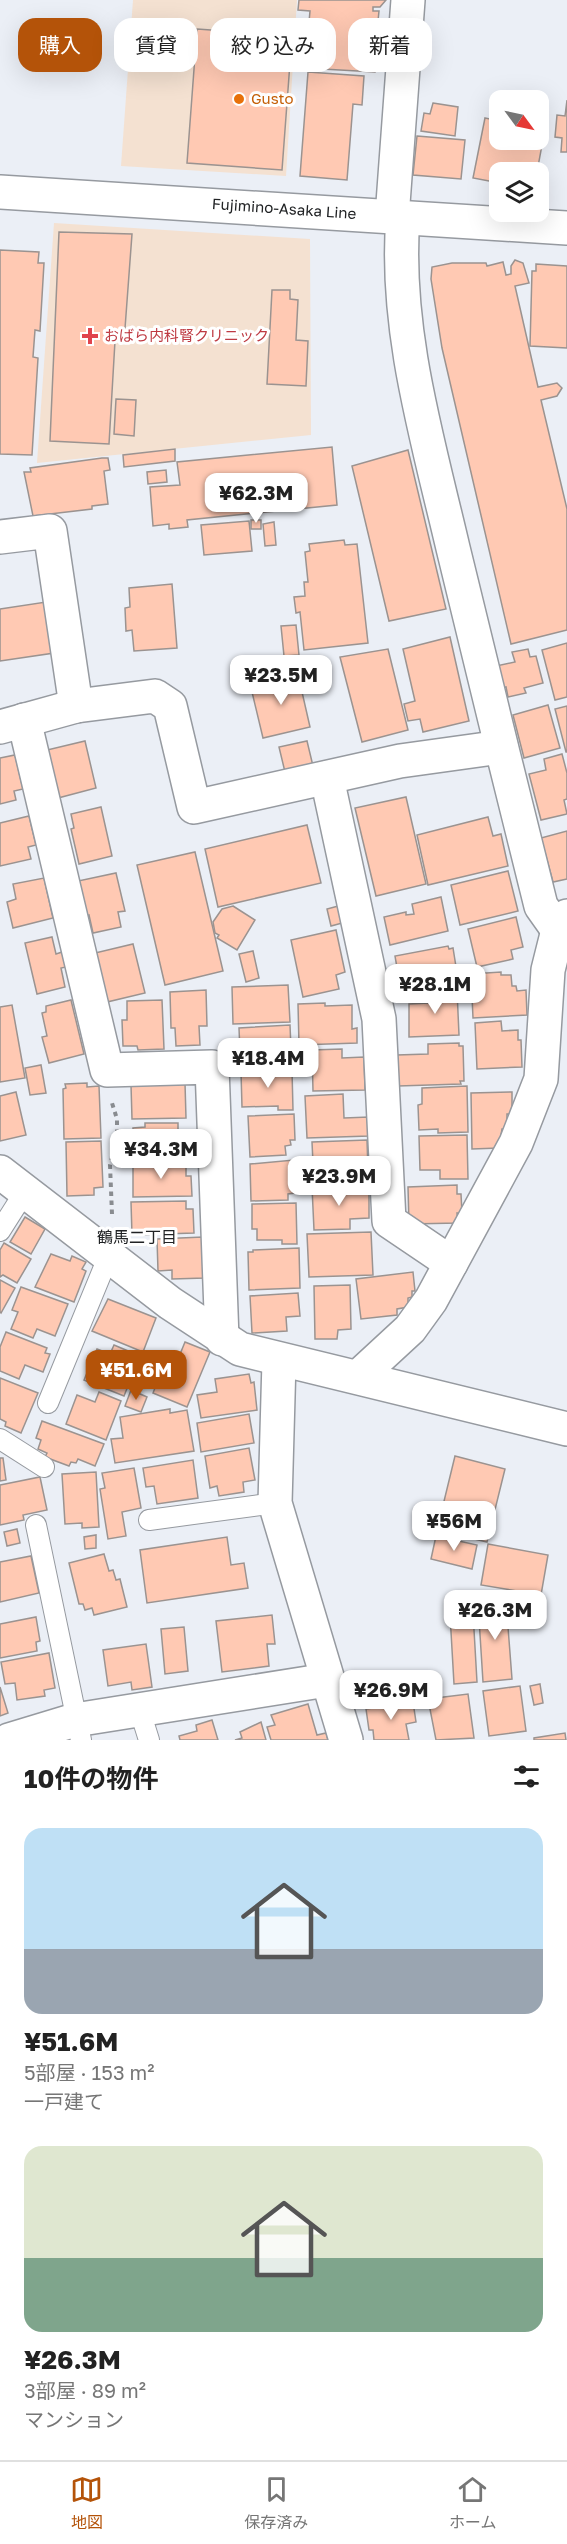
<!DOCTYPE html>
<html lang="ja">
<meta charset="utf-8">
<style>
:root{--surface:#fff;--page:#f6f6f6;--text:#222;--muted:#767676;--line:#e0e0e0;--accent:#b45309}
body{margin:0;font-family:"Golos Text","Noto Sans JP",sans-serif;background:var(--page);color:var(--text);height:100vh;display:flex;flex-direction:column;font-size:22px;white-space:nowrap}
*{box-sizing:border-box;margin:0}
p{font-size:20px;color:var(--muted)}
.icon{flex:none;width:33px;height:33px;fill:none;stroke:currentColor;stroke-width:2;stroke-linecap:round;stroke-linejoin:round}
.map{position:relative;height:1740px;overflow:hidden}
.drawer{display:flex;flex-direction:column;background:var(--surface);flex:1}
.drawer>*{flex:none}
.top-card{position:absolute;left:18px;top:18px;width:531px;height:54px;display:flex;gap:12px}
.needle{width:39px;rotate:123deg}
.tools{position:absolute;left:489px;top:90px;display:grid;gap:12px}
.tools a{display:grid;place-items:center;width:60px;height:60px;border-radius:12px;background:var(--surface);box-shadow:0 6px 24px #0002;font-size:30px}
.price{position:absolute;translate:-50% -51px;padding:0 14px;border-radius:12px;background:#fff;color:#222;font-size:20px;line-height:39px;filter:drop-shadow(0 2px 3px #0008)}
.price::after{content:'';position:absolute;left:50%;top:36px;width:18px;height:14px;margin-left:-9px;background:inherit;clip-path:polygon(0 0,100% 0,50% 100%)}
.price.current{background:var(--accent);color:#fff}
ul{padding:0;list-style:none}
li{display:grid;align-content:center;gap:12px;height:318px;padding:0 24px}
li span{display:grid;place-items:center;height:186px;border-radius:18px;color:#555}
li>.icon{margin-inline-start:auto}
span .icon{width:108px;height:108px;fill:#fffc;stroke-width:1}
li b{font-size:26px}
h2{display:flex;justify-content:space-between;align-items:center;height:72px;padding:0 24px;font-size:26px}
.chip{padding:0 21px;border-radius:18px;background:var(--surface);box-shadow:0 6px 24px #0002;font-size:21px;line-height:54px}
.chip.current{background:var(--accent);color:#fff}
.tabs{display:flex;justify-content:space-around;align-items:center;height:84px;border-top:2px solid var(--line);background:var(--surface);font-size:16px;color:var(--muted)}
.tabs a{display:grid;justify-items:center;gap:3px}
.tabs .current{color:var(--accent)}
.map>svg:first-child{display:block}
.commercial{fill:#f4e1d1}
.building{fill:#ffc9b3;stroke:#9b9390;stroke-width:1.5}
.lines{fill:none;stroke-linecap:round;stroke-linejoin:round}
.service-casing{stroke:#969aa0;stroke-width:22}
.minor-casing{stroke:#969aa0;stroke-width:36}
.secondary-casing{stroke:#969aa0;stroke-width:36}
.path{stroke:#898c90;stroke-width:4;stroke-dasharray:4.5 4.5;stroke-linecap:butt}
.service{stroke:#fff;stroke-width:20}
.minor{stroke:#fff;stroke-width:33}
.secondary{stroke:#fff;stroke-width:33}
.food-dot{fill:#e8710a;stroke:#fff;stroke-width:2}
.health-dot{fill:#e0444e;stroke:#fff;stroke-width:2}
.labels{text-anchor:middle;stroke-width:6;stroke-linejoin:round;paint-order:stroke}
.food-label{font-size:15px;fill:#c56008;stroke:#fff;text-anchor:start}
.street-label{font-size:15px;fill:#212325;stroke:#fff}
.health-label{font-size:15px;fill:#be3a42;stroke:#fff;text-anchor:start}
.neighbourhood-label{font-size:16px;fill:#212325;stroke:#fff}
</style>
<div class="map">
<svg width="567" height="1740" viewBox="0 0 567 1740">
<rect width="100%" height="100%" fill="#ebeff6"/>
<g class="commercial">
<path d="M133 0H297L286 176 121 166Z"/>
<path d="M54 223 310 239 311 435 37 463Z"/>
</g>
<g class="building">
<path d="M299 0H386L380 7H373V11H379L377 31 391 32 389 61 376 60 375 72 305 68 310 11 298 10Z"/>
<path d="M197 29 292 36 282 170 187 163Z"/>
<path d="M308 72 364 76 362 105 353 104 347 180 300 176Z"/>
<path d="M567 100V152H561L562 138 555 137 557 115 565 116Z"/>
<path d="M433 103 458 107 455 136 421 131 424 113 430 114Z"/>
<path d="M485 118 500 121V140H538V128L545 129 537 172H500V183L473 178Z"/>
<path d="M417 136 465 140 461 179 413 175Z"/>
<path d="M59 232 132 234 124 342 115 341 109 444 50 441Z"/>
<path d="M0 250 39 252 38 263H44L40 331 35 330 33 357 38 358 32 455 0 454Z"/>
<path d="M515 260 523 263 529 283 515 286 538 387 557 383 562 388 557 396 541 400 567 509V630L511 644 442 348 431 279 432 267 452 263H486L487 266 503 262 506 275 511 274V266Z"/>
<path d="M536 264 567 266V348L530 346 532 271H536Z"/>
<path d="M272 290H290V299L298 300 296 340 308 341 306 386 267 384Z"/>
<path d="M116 399 136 400 134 436 114 434Z"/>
<path d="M332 447 337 505 187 520 188 527 169 529V524L153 526 150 487 180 485 177 462Z"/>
<path d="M175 449V461L124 467 123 455Z"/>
<path d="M408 450 446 609 389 621 352 466Z"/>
<path d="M102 458H108L110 470 104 471 108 504 92 506V509L33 516 24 472H31L30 468Z"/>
<path d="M166 470 167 482 148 484 147 472Z"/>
<rect x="251" y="520" width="10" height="9"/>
<path d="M249 521 252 551 204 555 201 525Z"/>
<path d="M274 522 276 545 265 546 263 524Z"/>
<path d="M344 540 345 545 357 544 368 643 304 650 300 612 296 613 294 597 305 596 304 582H308L305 552 310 551 309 544Z"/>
<path d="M172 584 177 648 134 651 132 630 126 631 125 608 130 607 129 588Z"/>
<path d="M46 602 54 653 0 661V609Z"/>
<path d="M296 625 299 655 284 656 281 626Z"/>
<path d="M450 637 469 721 423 732 420 719 408 721 404 704 415 701 403 649Z"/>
<path d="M567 643V697L555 700 542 650Z"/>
<path d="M388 649 408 730 362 742 340 657Z"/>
<path d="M528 649 530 657 536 656 543 683 524 688 526 693 508 697 506 687 501 688 496 666 515 662 512 652Z"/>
<path d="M297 670 310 727 263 738 252 692 272 686 269 676Z"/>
<path d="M548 705 560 748 524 758 513 715Z"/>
<path d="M567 706V752H566L555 709Z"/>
<path d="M85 741 96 788 58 798 47 750Z"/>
<path d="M307 741 313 766 285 772 279 747Z"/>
<path d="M562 754 567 773V799L564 800 567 814 541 820 529 774 546 770 544 759Z"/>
<path d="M15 755 23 789 14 791 16 800 0 804V758Z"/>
<path d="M406 797 426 884 376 896 355 808Z"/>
<path d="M101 807 112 856 79 864 71 829 74 828 71 814Z"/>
<path d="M29 816 36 845 28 847 31 859 0 866V823Z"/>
<path d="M488 817 493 836 501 834 508 866 428 885 417 835Z"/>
<path d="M307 825 321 883 218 907 205 849Z"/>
<path d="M567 831V879L553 882 541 838Z"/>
<path d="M195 852 223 971 165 985 137 865Z"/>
<path d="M508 871 518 911 460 925 451 885Z"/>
<path d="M116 873 125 911 118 912 121 927 93 933 89 915 86 916 78 881Z"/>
<path d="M44 878 53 918 13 928 7 902 16 899 13 884Z"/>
<path d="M441 897 448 931 390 945 384 917 406 912V915L414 914 412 904Z"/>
<path d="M342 905 346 922 331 926 327 909Z"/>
<path d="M233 906 255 920 237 950 217 938 219 935 215 933 213 922 222 909Z"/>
<path d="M516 917 523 947 511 950 513 959 477 967 468 929Z"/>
<path d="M336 930 345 972 336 975 339 989 303 997 291 940Z"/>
<path d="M52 937 56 954 62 952 66 967 61 968 65 987 37 994 25 943Z"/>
<path d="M133 944 145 993 107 1002 95 953Z"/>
<path d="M448 946 449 949 453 948 457 973 454 974 455 981 401 991 395 956Z"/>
<path d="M253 951 259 978 246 982 239 954Z"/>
<path d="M501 972V975H511L512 986H516L517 991 526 990 527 1015 473 1018 471 974Z"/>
<path d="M288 985 290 1022 233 1024 232 987Z"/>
<path d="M206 990 207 1026H199L200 1045 176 1046 175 1028H171L170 992Z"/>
<path d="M457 990 459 1035 409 1037V1004L428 1003 427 991Z"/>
<path d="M71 1000 84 1054 49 1063 42 1037 47 1036 42 1013 46 1012V1006Z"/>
<path d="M162 1000 164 1049 138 1050 137 1046H123L122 1020H127V1001Z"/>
<path d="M325 1003V1006L352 1005V1029L357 1028V1043L299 1045 298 1004Z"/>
<path d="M12 1005 25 1078 0 1082V1007Z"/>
<path d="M501 1021 502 1031 518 1030V1040H521L522 1067 477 1069 475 1023Z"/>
<path d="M290 1025 291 1049H281L282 1064 247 1066V1051L240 1052 239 1028Z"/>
<path d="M459 1043V1046H463L464 1081H460L461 1084 398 1086 397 1055 428 1054V1044Z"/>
<path d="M342 1049V1058L364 1057 365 1090 313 1091 312 1050Z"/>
<path d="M41 1065 46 1093 30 1095 25 1068Z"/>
<path d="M292 1070 293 1110H278V1106L242 1107 241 1072Z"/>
<path d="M87 1083V1087L99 1086 101 1138 64 1139 63 1089 66 1088 65 1084Z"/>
<path d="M185 1083 186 1118 132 1119 131 1085Z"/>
<path d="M467 1086 468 1132 438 1133V1129L419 1130 418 1105 422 1104V1088Z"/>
<path d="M16 1092 26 1135 0 1141V1096Z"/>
<path d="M512 1092V1114H507V1129H502L499 1148 472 1149 471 1093Z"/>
<path d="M343 1094 344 1118 369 1117V1136L307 1138 305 1096Z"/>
<path d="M294 1114 295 1140H290L291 1145 285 1146 286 1155 250 1157 248 1116Z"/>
<path d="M145 1123H178V1133H185V1158H133V1128L145 1127Z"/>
<path d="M467 1135 468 1179H440V1170H420L419 1136Z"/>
<path d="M367 1140 368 1170 340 1171V1183L314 1184 312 1142Z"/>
<path d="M101 1141 103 1187 94 1188V1195L67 1196 66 1142Z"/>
<path d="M294 1160 295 1193 288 1194V1200L251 1201 250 1164Z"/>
<path d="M186 1161V1176H191L192 1196 133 1197V1166L139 1165V1162Z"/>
<path d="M457 1185V1194H461L462 1213H457L458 1223 409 1224 408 1187Z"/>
<path d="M359 1186V1190H369V1218L350 1219V1229L314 1230 312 1187Z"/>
<path d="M186 1201V1209H193L194 1233 132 1235 131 1202Z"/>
<path d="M296 1203 297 1244H282V1240H257V1229H252V1204Z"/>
<path d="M25 1217 45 1229 31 1254 10 1242Z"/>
<path d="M371 1232 373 1275 309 1277 307 1234Z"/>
<path d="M203 1237 205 1278 172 1279V1270L158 1271 157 1239Z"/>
<path d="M4 1243 31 1259 17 1283 3 1275 0 1277V1250Z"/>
<path d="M299 1248 300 1288 249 1290 248 1252H253V1250Z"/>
<path d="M51 1254 70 1261 72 1256 86 1262 82 1269 86 1271 74 1302 35 1287Z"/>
<path d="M413 1272 415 1291H412V1297L408 1298V1307L397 1309V1315L361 1319 356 1279Z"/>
<path d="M0 1280 15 1288 1 1313 0 1312Z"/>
<path d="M350 1285 351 1329 338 1330 337 1339H315L314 1286Z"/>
<path d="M21 1287 68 1304 55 1336 37 1329 33 1338 11 1329 18 1312 12 1310Z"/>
<path d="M298 1293 300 1316 286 1317 287 1331 252 1333 250 1296Z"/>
<path d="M108 1299 156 1318 143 1352 92 1331Z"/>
<path d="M6 1332 47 1348 45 1353 50 1354 43 1372 25 1365 19 1379 0 1371V1347Z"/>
<path d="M185 1342 210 1352 187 1407 153 1393 166 1360 176 1364Z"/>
<path d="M114 1345 140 1356 124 1396 84 1380 97 1349 110 1354Z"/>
<path d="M249 1374 251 1383 254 1382 257 1410 201 1418 197 1395 217 1392 215 1379Z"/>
<path d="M0 1378 38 1393 21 1433 5 1426 6 1422 0 1419Z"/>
<path d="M131 1390 147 1397 141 1412 125 1406Z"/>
<path d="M99 1392 121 1401 106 1440 66 1424 77 1395 95 1402Z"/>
<path d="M170 1409V1413L187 1410 194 1451 115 1463 111 1439 123 1438 120 1417Z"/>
<path d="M249 1414 254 1443 201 1452 197 1423Z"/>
<path d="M42 1421 104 1444 95 1466 78 1459 76 1463 71 1462 69 1466 45 1457 47 1453 38 1449 41 1440 36 1438Z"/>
<path d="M249 1448 255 1480 243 1482 244 1492 219 1496 217 1486 210 1488 205 1456Z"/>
<path d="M455 1456 505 1469 487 1542 437 1530Z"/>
<path d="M0 1458H3L6 1480 0 1481Z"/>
<path d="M193 1460 198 1498 157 1504 154 1486 146 1487 143 1468Z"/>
<path d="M134 1468 141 1508 122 1512 126 1536 108 1539 100 1489 105 1488 102 1473Z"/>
<path d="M96 1472 99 1527 82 1528V1523L65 1524 62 1474Z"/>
<path d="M40 1477 47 1510 23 1515 24 1520 0 1525V1485Z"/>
<path d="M17 1529 20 1543 7 1546 4 1532Z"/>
<path d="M96 1535V1548L85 1549 84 1537Z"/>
<path d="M436 1536 477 1545 472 1569 431 1559Z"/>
<path d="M227 1537 231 1565 244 1563 248 1588 147 1603 140 1550Z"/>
<path d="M488 1544 548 1555 541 1595 481 1585Z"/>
<path d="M104 1554 109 1571 113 1570 116 1580 120 1579 127 1607 94 1615 92 1608 85 1610 83 1604H79L69 1563Z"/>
<path d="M31 1556 39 1593 0 1602V1562Z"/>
<path d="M472 1595 477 1682 454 1684 449 1597Z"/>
<path d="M506 1601 512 1679 483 1682 478 1603Z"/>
<path d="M272 1615 275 1644H267L269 1666 222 1672 216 1621Z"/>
<path d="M36 1617 40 1641 36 1642 37 1651 0 1658V1624Z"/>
<path d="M184 1627 188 1671 165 1674 161 1629Z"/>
<path d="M146 1644 152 1687 132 1690 131 1682 108 1686 103 1650Z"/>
<path d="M49 1653 55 1688 44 1690 45 1696 17 1700 15 1683 5 1684 1 1662Z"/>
<path d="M540 1684 543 1703 534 1705 530 1686Z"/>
<path d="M520 1686 526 1731 489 1736 483 1691Z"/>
<path d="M0 1687 8 1713 0 1716Z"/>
<path d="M468 1694 474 1738 436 1740 428 1699Z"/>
<path d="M413 1702 416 1722 406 1724 409 1740H374L373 1730H369L366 1709Z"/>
<path d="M308 1704 317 1735 326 1733 328 1740H271L267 1727 275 1725 271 1715Z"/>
<path d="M212 1720 218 1740H180L179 1736 197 1731 196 1725Z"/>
<path d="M261 1722 266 1740H235L242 1738 240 1732Z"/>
<path d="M565 1733 566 1740H534V1738Z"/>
</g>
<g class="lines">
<g class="service-casing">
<g id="service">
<path d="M0 1231 26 1190"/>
<path d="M48 1403 109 1255"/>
<path d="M0 1439 44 1467"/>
<path d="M149 1520 275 1503"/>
<path d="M36 1525 81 1740"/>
<path d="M139 1708 149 1740"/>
</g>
</g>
<g class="minor-casing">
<g id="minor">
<path d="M392 217 408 0"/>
<path d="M403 218C394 328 428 441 453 548 482 667 511 787 541 906L558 930"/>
<path d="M0 537 50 531 76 706"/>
<path d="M24 720 107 1070 212 1067 222 1339"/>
<path d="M0 727 76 706 155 696 170 706 194 807 400 761 501 747"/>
<path d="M327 778 379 1019 389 1221 451 1263"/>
<path d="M0 1172 170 1303 240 1349 567 1429"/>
<path d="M279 1361 275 1503 346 1740"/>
<path d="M358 1377 410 1329 431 1300 516 1143 541 1079 548 970 558 930 567 916"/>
<path d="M9 1740 75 1720 327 1680"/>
</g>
</g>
<g class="secondary-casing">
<path id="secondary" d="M0 192 567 228"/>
</g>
<path class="path" d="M112 1214 110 1165 117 1140V1119L112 1103"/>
<use href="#service" class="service"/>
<use href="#minor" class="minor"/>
<use href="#secondary" class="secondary"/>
</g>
<circle class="food-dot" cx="239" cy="99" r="6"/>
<path class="health-dot" d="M87 327h6v6h6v6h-6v6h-6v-6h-6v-6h6z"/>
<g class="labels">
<g class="food-label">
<text x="251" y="104">Gusto</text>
</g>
<g class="street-label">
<text transform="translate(284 209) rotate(4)" y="5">Fujimino-Asaka Line</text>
</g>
<g class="health-label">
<text x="104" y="341">おばら内科腎クリニック</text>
</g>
<g class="neighbourhood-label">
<text x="137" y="1243">鶴馬二丁目</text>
</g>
</g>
</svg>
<div class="tools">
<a><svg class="needle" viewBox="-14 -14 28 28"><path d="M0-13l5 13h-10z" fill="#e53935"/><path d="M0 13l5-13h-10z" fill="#767676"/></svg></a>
<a><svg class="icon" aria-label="layers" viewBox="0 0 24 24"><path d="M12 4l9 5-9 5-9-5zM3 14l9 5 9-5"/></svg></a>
</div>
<b class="price" style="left:256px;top:524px">¥62.3M</b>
<b class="price" style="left:281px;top:706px">¥23.5M</b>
<b class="price" style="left:435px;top:1015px">¥28.1M</b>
<b class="price" style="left:268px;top:1089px">¥18.4M</b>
<b class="price" style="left:161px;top:1180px">¥34.3M</b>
<b class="price" style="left:339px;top:1207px">¥23.9M</b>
<b class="price current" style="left:136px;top:1401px">¥51.6M</b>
<b class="price" style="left:454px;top:1552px">¥56M</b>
<b class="price" style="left:495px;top:1641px">¥26.3M</b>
<b class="price" style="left:391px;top:1721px">¥26.9M</b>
<div class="top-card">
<a class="chip current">購入</a>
<a class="chip">賃貸</a>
<a class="chip">絞り込み</a>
<a class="chip">新着</a>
</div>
</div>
<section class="drawer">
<h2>10件の物件<svg class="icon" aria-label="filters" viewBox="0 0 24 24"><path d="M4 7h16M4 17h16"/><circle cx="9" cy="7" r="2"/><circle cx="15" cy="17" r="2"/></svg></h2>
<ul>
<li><span style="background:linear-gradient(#bfe0f5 65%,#9aa5b1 0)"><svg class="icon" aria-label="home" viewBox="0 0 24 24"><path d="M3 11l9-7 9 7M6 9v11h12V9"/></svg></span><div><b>¥51.6M</b><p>5部屋 · 153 m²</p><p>一戸建て</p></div></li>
<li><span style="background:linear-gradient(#dfe7d0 60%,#7fa58c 0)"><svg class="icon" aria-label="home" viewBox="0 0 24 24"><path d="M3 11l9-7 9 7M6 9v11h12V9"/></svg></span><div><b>¥26.3M</b><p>3部屋 · 89 m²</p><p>マンション</p></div></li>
</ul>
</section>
<nav class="tabs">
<a class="current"><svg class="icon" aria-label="map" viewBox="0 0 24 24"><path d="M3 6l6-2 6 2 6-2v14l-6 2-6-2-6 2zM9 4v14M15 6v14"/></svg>地図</a>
<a><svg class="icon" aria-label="saved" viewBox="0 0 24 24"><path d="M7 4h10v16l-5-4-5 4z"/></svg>保存済み</a>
<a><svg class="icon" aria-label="home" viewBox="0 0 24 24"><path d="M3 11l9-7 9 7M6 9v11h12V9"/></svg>ホーム</a>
</nav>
